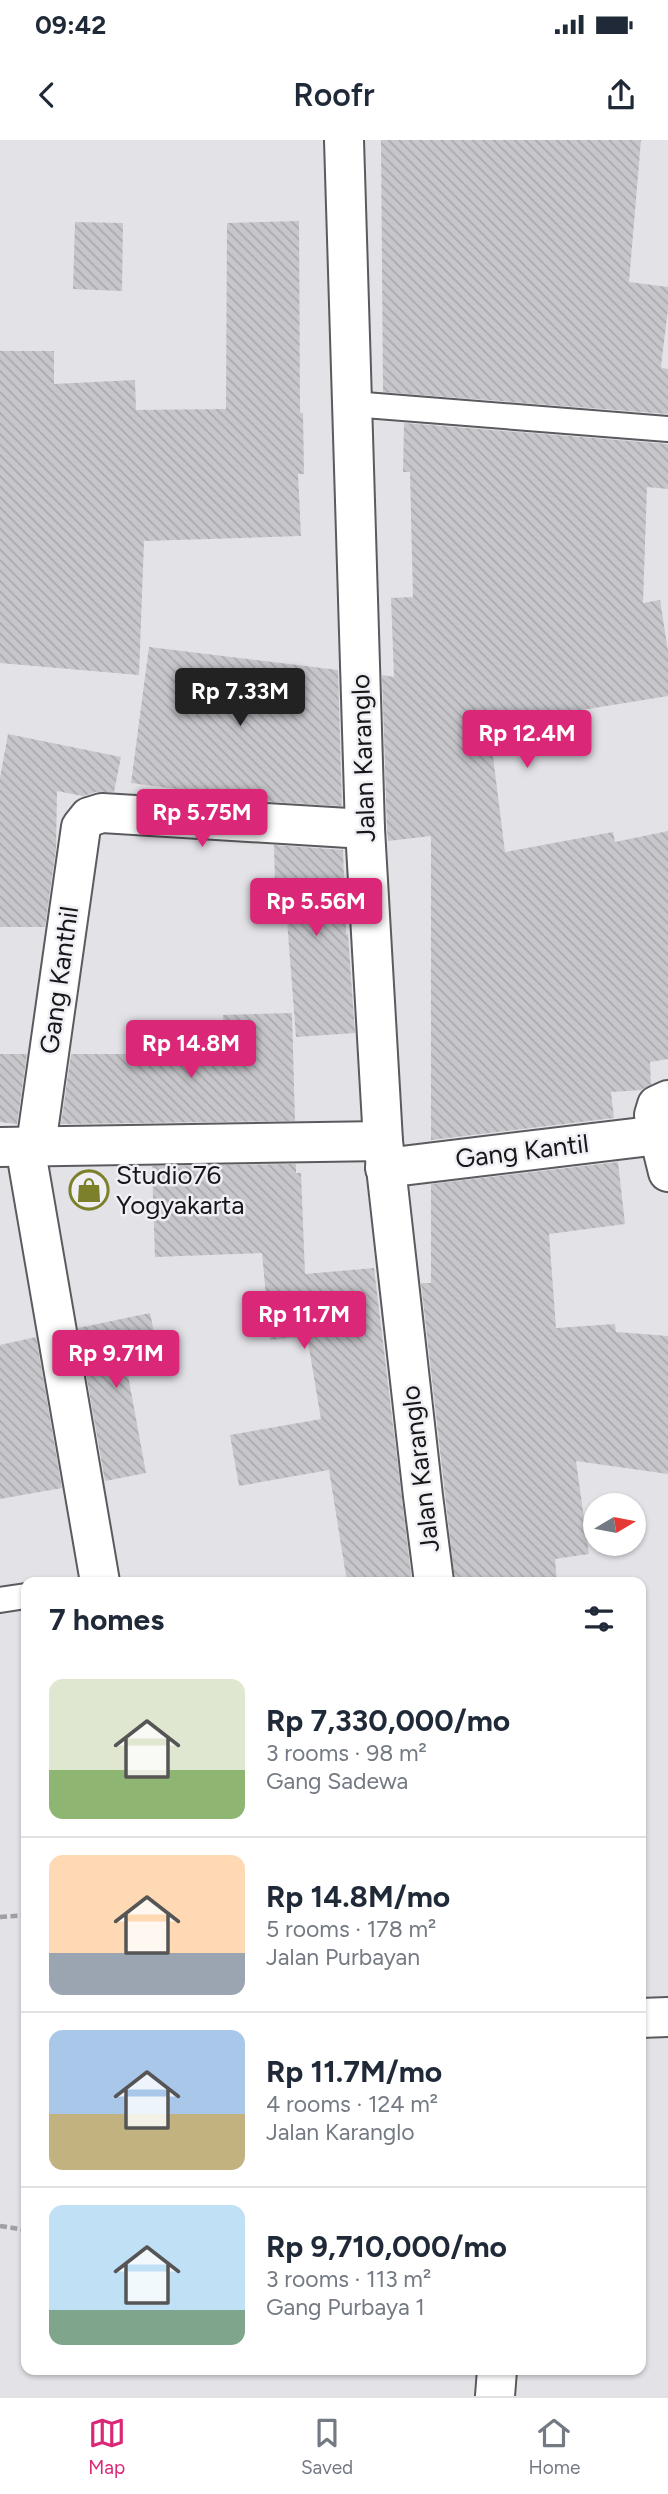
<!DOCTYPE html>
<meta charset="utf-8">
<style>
:root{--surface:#fff;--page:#f2f2f3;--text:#1f2937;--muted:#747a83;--line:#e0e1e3;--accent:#db2777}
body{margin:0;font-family:Figtree,sans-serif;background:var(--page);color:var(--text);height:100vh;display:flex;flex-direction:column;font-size:26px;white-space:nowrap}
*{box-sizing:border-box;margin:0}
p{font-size:23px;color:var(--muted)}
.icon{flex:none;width:38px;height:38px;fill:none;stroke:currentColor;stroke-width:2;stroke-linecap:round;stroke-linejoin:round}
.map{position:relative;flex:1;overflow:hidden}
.sheet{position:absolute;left:21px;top:1437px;width:625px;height:798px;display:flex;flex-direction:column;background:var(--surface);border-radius:14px;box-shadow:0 2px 5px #0004}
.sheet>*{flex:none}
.needle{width:46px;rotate:80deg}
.fabs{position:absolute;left:583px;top:1353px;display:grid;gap:14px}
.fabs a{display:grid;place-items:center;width:63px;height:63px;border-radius:50%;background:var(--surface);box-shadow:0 2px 5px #0004;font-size:35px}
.price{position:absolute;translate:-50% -60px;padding:0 16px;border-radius:7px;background:var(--accent);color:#fff;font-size:23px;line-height:46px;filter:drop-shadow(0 2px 4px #0008)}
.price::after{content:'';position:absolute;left:50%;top:42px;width:21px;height:16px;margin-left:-10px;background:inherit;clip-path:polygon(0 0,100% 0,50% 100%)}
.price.selected{background:#222;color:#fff}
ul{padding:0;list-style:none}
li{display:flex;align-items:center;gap:21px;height:175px;padding:0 28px}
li+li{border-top:2px solid var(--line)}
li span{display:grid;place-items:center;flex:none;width:196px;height:140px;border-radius:14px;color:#555}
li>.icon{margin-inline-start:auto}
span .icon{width:84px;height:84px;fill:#fffc;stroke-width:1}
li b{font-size:30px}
h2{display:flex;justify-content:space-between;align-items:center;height:84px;padding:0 28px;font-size:30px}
.status{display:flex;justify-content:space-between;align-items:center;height:49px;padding:0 35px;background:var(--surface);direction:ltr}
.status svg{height:19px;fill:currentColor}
header{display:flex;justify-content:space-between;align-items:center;height:91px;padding:0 28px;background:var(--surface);font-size:32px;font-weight:600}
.dock{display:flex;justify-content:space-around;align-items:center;height:98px;border-top:2px solid var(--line);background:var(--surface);font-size:19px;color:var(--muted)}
.dock a{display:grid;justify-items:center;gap:4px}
.dock .selected{color:var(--accent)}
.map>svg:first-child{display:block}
.building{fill:url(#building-back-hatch)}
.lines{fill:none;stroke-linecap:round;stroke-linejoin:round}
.lane-casing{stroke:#5b5b5f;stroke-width:28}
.street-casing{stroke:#5b5b5f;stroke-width:42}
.secondary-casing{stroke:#5b5b5f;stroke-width:42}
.path{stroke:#a09fa3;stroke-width:4.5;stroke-dasharray:7 3.5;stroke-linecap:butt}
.lane{stroke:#fff;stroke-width:24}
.street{stroke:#fff;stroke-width:38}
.secondary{stroke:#fff;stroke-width:38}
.labels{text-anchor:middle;stroke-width:5;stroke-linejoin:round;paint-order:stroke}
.street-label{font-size:26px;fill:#171718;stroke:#f0eff5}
.poi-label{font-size:26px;fill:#171718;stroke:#f0eff5;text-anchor:start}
</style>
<div class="status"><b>09:42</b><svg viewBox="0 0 49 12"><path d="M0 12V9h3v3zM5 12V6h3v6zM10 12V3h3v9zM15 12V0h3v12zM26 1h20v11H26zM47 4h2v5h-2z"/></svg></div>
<header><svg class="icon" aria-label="back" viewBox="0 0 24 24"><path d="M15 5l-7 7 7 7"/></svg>Roofr<svg class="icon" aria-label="share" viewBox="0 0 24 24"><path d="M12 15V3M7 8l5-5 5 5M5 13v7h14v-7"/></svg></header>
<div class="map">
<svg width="668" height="2256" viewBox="0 0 668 2256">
<defs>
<pattern id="building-back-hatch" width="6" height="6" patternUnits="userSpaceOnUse" patternTransform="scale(1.75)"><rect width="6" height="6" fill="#c7c6cb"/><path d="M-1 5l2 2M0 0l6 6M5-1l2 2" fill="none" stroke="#aaa9ae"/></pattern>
</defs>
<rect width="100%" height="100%" fill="#e3e2e7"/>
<g class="building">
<path d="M381 0H641L629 142 668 147V169L661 226 662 228 668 229V274L383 252Z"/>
<path d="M299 81 300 273H303L304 334H298L301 396 144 401 139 535 0 523V211H54V244L135 240 136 270 226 269 227 83Z"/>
<path d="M75 82 123 83 122 151 73 149Z"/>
<path d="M404 283 668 304V349L647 347 643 463 660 460 668 511V556L489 585 505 712 613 692 615 702 668 691V919L650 922 651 944 641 950 611 952 614 978 431 1000V696L388 701 387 688 382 535 394 537 391 458 413 457 410 332H403Z"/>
<path d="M149 507 338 530 342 666 273 662 191 649V651L131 643Z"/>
<path d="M8 594 121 617 114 652H96L83 656 57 651 56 709 45 787H0V638Z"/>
<path d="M274 705 343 710 346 794H348L355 893 296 897 287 780 276 781Z"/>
<path d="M292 873 295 981 61 984 71 914H224L223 875Z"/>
<path d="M0 914H27L17 984 0 982Z"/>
<path d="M618 1022 625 1084 549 1094 556 1188 615 1184 616 1192 668 1196V1334L576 1321 589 1414 555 1419 557 1442H455L421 1143H431V1044Z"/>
<path d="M296 1024V1033H301L305 1134 374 1128 412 1442H347L329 1330 239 1346 230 1295 321 1279 307 1196 270 1200 262 1113 155 1117 152 1026Z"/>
<path d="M150 1173 158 1212 125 1219 146 1333 105 1341 78 1188Z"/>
<path d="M36 1197 62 1348 0 1359V1205Z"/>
</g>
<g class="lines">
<g class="lane-casing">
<g id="lane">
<path d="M352 264 668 289"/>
<path d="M0 1460 26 1456"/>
</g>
</g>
<g class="street-casing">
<g id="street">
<path d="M668 960 657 965 654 975 668 1032"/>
<path d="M36 1005 81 687 89 677 102 673 365 689"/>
<path d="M25 1006 100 1442"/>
<path d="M385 1028 659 995"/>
<path d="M640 1878 668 1877"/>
</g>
</g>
<g class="secondary-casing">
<g id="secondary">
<path d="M344 0 365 689 383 1001 423 1356 434 1442"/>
<path d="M0 1007 383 1001"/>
<path d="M495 2256 497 2230"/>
</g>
</g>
<g class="path">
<path d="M0 1777 26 1775"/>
<path d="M0 2086 26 2090"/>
</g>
<use href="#lane" class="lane"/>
<use href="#street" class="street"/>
<use href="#secondary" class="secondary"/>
</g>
<defs>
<g id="shop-ring" transform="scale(2.0125)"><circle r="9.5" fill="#f0eff5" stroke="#7d802a" stroke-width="1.5"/><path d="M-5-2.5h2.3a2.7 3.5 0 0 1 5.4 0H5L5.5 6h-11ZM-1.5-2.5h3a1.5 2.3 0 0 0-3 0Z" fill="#7d802a"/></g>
</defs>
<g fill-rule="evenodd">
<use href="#shop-ring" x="89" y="1050"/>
</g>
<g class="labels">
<g class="street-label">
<text transform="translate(363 618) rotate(-92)" y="9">Jalan Karanglo</text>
<text transform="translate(59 840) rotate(-82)" y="9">Gang Kanthil</text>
<text transform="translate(522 1011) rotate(-7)" y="9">Gang Kantil</text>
<text transform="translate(420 1329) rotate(-97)" y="9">Jalan Karanglo</text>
</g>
<g class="poi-label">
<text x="116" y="1044">Studio76<tspan x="116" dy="30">Yogyakarta</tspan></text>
</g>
</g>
</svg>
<div class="fabs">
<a><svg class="needle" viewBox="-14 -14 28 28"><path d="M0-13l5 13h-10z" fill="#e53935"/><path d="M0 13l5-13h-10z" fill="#747a83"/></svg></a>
</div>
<b class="price selected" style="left:240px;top:588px">Rp 7.33M</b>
<b class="price" style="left:527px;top:630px">Rp 12.4M</b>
<b class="price" style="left:202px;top:709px">Rp 5.75M</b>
<b class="price" style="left:316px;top:798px">Rp 5.56M</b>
<b class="price" style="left:191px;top:940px">Rp 14.8M</b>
<b class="price" style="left:304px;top:1211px">Rp 11.7M</b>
<b class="price" style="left:116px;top:1250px">Rp 9.71M</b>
<section class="sheet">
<h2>7 homes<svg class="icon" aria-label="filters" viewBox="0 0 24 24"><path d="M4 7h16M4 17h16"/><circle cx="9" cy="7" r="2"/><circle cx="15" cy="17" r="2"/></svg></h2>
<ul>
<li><span style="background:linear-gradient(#dfe7d0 65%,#8fb573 0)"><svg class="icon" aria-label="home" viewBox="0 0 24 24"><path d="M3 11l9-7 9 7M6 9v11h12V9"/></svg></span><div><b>Rp 7,330,000/mo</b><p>3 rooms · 98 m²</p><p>Gang Sadewa</p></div></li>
<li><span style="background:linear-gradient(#ffd9b3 70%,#9aa5b1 0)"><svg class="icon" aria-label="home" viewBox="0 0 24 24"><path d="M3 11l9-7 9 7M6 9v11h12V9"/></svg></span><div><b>Rp 14.8M/mo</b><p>5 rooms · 178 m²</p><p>Jalan Purbayan</p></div></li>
<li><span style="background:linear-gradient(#a9c7e8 60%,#c2b280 0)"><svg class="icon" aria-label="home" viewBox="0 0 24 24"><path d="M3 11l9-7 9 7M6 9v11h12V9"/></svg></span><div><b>Rp 11.7M/mo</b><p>4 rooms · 124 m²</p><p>Jalan Karanglo</p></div></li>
<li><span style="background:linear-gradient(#bfe0f5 75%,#7fa58c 0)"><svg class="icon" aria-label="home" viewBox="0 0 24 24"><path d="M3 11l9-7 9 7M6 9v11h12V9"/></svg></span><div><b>Rp 9,710,000/mo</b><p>3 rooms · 113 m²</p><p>Gang Purbaya 1</p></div></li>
</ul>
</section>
</div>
<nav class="dock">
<a class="selected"><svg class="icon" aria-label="map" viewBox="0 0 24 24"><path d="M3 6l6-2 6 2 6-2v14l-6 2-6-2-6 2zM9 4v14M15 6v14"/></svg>Map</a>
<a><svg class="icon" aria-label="saved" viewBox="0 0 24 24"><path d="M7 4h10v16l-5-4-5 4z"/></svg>Saved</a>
<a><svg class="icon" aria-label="home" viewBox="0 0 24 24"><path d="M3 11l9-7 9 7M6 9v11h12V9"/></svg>Home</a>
</nav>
